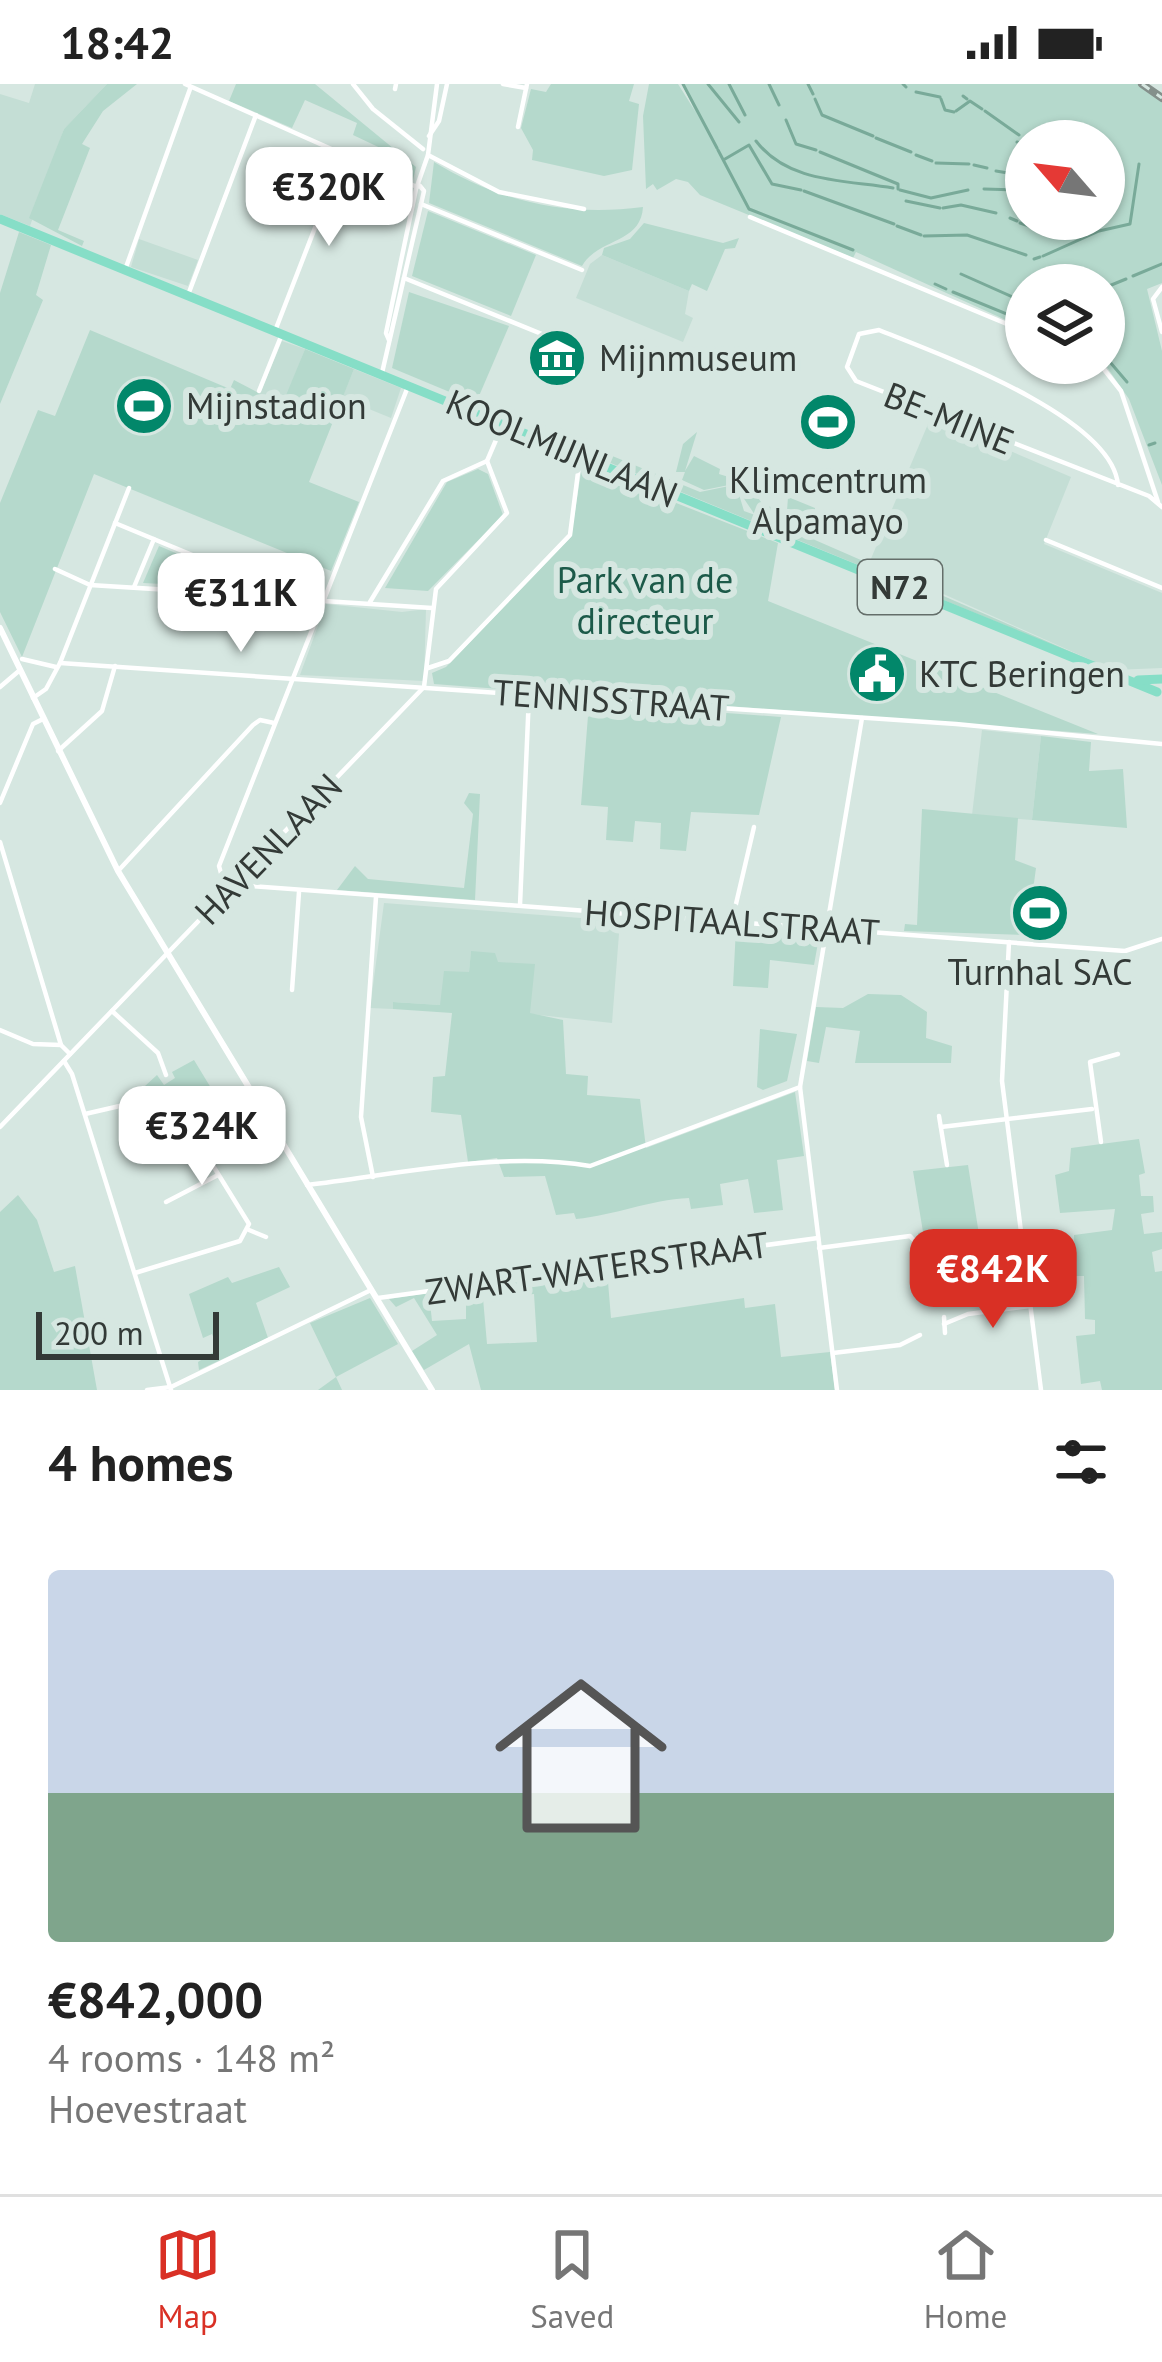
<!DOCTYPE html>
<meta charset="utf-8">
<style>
:root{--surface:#fff;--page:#f2f2f2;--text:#222;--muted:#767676;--line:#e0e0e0;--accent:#d93025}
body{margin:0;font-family:"PT Sans",sans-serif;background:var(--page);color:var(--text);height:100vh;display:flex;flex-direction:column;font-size:45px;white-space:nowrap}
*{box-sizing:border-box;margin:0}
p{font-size:39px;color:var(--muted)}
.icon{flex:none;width:66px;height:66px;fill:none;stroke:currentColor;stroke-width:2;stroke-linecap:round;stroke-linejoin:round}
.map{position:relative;height:1306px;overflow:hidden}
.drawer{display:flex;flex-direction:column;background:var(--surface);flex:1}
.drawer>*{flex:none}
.needle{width:78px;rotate:298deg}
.tools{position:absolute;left:1005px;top:36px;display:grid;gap:24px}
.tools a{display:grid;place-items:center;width:120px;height:120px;border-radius:50%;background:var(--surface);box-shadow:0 3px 9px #0004;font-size:60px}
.scale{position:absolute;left:36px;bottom:30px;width:183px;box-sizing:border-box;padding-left:12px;border:6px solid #333a37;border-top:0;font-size:33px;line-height:42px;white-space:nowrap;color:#333a37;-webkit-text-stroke:9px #d6e7e1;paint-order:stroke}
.price{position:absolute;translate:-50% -102px;padding:0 27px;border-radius:24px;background:#fff;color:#222;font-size:39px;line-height:78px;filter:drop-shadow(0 3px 6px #0008)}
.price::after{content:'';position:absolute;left:50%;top:72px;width:36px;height:27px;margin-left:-18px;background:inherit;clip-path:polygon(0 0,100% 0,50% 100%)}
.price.on{background:var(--accent);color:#fff}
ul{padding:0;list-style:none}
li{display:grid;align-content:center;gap:24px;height:636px;padding:0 48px}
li+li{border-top:3px solid var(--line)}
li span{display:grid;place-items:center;height:372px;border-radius:12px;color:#555}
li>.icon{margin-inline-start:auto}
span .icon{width:216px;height:216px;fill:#fffc;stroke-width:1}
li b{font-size:51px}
h2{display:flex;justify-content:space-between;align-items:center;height:144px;padding:0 48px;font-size:51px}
.status{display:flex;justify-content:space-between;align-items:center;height:84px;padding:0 60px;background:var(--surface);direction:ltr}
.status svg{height:33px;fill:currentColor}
.dock{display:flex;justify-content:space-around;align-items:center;height:168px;border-top:3px solid var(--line);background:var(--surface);font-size:33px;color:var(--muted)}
.dock a{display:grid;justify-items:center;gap:6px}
.dock .on{color:var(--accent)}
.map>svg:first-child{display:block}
.built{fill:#c4ded5}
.green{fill:#b5d9cc;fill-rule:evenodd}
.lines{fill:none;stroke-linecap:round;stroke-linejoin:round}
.stream{stroke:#79aa99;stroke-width:3}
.minor{stroke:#fff;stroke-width:4.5}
.tertiary{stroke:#fff;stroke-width:6}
.primary{stroke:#86dec7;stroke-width:9}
.rail-casing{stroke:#84908b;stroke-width:8}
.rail{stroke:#d6e7e1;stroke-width:3;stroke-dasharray:9;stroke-linecap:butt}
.labels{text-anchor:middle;stroke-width:12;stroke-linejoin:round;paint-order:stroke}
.shield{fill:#d6e7e1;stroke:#646e6a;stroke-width:3}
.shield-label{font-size:33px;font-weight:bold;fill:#333a37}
.poi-label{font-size:36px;fill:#333a37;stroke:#d6e7e1;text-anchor:start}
.street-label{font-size:36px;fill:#333a37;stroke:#d6e7e1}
.park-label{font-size:36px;fill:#1c5a49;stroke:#d6e7e1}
</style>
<div class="status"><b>18:42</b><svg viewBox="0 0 49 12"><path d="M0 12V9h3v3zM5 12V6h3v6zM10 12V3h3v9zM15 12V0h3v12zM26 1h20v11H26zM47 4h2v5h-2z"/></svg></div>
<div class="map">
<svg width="1162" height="1306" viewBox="0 0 1162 1306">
<rect width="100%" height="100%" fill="#d6e7e1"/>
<g class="built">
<path d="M35 0H107L64 45 30 142 0 130V10L29 19Z"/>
<path d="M139 155 198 176 188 202 131 183Z"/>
<path d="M602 171 689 207 685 230 693 234 683 258 576 214 590 180Z"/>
<path d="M282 257 305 265 283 321 259 312Z"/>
<path d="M354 285 401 304 391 334 342 314Z"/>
<path d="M931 333 1071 393 1044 460 1162 509V584L1113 586 870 477Z"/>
<path d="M326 520 402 528 426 525 424 597 300 591Z"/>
<path d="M982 646 1041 652 1032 736 972 731Z"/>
<path d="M384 819 620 837 612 939 530 930 497 878 471 868 469 888 440 921 394 918 393 925 370 924Z"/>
</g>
<g class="green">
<path d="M107 0H137L103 27 82 60 90 64 58 146 84 157 82 162 29 134 64 45Z"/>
<path d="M236 0H315L416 83 413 96 385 84 391 69 353 51 357 39 305 16 292 44 229 17Z"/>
<path d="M551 0H634L629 17 639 20 632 86 604 92 532 76 533 66 521 44 531 5 546 8Z"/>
<path d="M649 0H678L695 27 682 0H1139L1162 16V199L1147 205 1162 267V401L1129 315 1104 279V201H1026V245L856 168 853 174 700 111 688 98 676 95 657 106 653 100 646 105 643 32ZM1026 57H1104V135H1026Z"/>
<path d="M434 78C500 118 567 133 643 123 641 160 598 154 582 182L429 119Z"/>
<path d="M428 127 536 171 511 232 412 192Z"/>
<path d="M644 139 723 159 739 154 735 164 725 165 707 207 692 200 689 207 602 171 604 164 630 155Z"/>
<path d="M19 148 51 161 36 211 43 216 0 320V209Z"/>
<path d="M409 208 509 242 476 319 392 284Z"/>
<path d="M90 246 230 305 234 296 282 321 305 265 354 285 309 398 359 418 331 487 94 390 22 573 0 528V419L38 326 55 332Z"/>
<path d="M697 348 685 387 694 372 720 385 719 390 748 399 763 421 787 427 788 413 815 424V456L1113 586 584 368 588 362 700 408 729 402 738 407 744 427 755 431 734 400 704 406 682 396 685 388H676L683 360Z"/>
<path d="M582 382 778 459 768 517 1098 650 434 600 432 589 446 583 571 453Z"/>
<path d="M478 385 488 390 503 431 428 507 385 504 447 398Z"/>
<path d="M159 462 261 505 143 499Z"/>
<path d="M589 619 781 633 759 731 691 728 686 767 660 765 661 739 635 737 633 758 606 756 608 723 581 721Z"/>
<path d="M1041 652 1091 658 1089 687 1123 685 1127 744 1032 736Z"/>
<path d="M469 709 480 710 475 816 337 806 355 782 368 795 464 804 473 730 464 719Z"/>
<path d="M922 725 1018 734 1015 776 1036 784 1027 851 904 847 905 840 917 841Z"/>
<path d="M736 844 815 851 819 853 814 881 770 876 768 904 733 902Z"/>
<path d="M471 867 495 869 498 878 535 880 530 929 563 936 566 990 588 992 587 1011 640 1015 646 1064 795 1008 804 1072 777 1076 783 1126 754 1129 748 1095 720 1100 723 1121 691 1125 689 1114C649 1116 616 1131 576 1135L574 1129 556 1131 545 1092 504 1093 497 1074 468 1078 461 1031 431 1028 433 993 445 992 452 929 393 925V918L440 921 444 887 469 888Z"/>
<path d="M868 910 901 911 927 928 926 954 952 962 951 979H855L860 947 826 943 819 979 807 977 816 923 843 924Z"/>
<path d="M760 945 797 950 787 997 763 1006 757 1003Z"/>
<path d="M194 976 228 1032 159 1008 142 1020 133 1013 157 991 164 1001 175 994 172 988Z"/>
<path d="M1139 1055 1145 1089 1139 1091 1141 1112H1153L1154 1128 1141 1130 1144 1150 1162 1148V1165L1152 1168 1155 1188 1162 1187V1306H1102L1100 1297 1081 1300 1076 1252 1095 1250V1236L1085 1235 1084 1192H1075L1074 1151 1112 1146 1115 1125 1060 1129 1055 1091 1069 1087 1071 1064Z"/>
<path d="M968 1081 984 1182 980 1189 934 1196 929 1163 920 1162 918 1149 923 1148 913 1087Z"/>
<path d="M18 1111 37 1136 54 1188 75 1182 97 1306H0V1128Z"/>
<path d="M279 1183 290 1203 256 1219 268 1254 199 1286 198 1278 218 1265 212 1250 203 1254 189 1210 228 1193 232 1199Z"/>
<path d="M607 1186 611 1234 744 1214 745 1224 775 1220 781 1273 830 1268 835 1306H481L469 1260 424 1286 412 1267 437 1251 414 1214 396 1223 389 1215 429 1209 432 1237 466 1235V1205L482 1203 487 1260 537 1258 534 1210 494 1213V1201Z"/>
<path d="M370 1214 398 1260 336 1293 342 1306H318L336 1293 310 1239Z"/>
</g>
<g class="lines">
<g class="stream">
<path d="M683 0 717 64"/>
<path d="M708 0 739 38"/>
<path d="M729 0 745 31"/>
<path d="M769 0 779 21"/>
<path d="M808 0 813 10"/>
<path d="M903 0 906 3"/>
<path d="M916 8 940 13"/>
<path d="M963 12 967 15"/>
<path d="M815 15 822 31 873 52"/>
<path d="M941 15 945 26 954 28"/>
<path d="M956 27 970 17 982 25"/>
<path d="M985 27 1019 51"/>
<path d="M786 36 796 60 816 66"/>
<path d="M876 54 911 68"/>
<path d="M756 57C788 99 844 96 893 104"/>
<path d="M1017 58 1026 61"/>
<path d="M718 66 749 125 853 166"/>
<path d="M820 68 898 100V105"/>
<path d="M916 71 932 77"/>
<path d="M725 75 749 61 772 100 801 106"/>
<path d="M936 79 969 80"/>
<path d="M974 81 987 84"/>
<path d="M996 87 1014 90"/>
<path d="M1016 88 1026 83"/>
<path d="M984 105 1022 106"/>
<path d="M900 106 931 114 968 106"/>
<path d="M804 107 894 140"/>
<path d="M1104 115 1111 76"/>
<path d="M906 117 940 124"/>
<path d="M943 124 961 121 996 129"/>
<path d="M1010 134 1017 137"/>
<path d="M1020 139 1035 144 1057 135"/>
<path d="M897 142 921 151"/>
<path d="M924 152 967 151 1026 171"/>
<path d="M1043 172 1099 147 1130 140 1139 80"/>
<path d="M1034 175 1040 173"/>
<path d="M961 190 1026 219"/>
<path d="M1133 192 1162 180"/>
<path d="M935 200 946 205"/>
<path d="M1104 204 1126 195"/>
<path d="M953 208 1026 238"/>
<path d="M1104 271 1127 298"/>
<path d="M1149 361 1155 359"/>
</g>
<g class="minor">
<path d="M185 0 417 103"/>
<path d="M353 0 373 25 423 65"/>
<path d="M437 0 428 71 499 108 584 125"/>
<path d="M503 0 526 4"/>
<path d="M395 5 396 0"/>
<path d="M518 43 527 0"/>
<path d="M429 52 439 37 447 0"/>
<path d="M421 120 582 186"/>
<path d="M750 133 1026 248"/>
<path d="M125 186 190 5"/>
<path d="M404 194 554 255"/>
<path d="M1162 203 1153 215 1162 248"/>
<path d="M188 211 256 31"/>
<path d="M275 247 344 69"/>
<path d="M389 256 386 249 416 105 428 71"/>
<path d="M1099 279 1121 307 1158 418"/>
<path d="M382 289 424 107 420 102"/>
<path d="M407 305 219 782 224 800 1125 867 1162 855"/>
<path d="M259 307 282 250"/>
<path d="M1118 401C1112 332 936 269 879 246L859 250 847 283 856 297 1149 412 1162 423"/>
<path d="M115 439 320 524"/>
<path d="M1046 456 1162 504"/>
<path d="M55 485 90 501 266 512 274 505"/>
<path d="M134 503 154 455"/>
<path d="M324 517 432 524"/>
<path d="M370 518 443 397 487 377 502 342"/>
<path d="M22 575 56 583"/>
<path d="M60 579 956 640 1162 660"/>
<path d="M428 584 449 577 570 451 580 373"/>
<path d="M0 603 20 586"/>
<path d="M33 614 46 605 60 579 129 404"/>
<path d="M58 667 102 627 115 582"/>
<path d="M0 719 33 640 43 635"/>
<path d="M0 758 61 961 70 970"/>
<path d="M118 787 253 641 260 636 274 639"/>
<path d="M520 821 529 611"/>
<path d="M732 837 754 743"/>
<path d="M1009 858 1002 997 1041 1306"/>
<path d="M292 906 299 808"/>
<path d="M112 927 158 969 166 991"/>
<path d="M0 946 33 960 61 961"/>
<path d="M64 977 72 990 171 1306"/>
<path d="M85 1030 137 1018 146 1041 199 1059 249 1140 240 1157 135 1189"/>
<path d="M939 1032 947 1081"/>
<path d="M0 1043 424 603 436 505 507 429 487 377"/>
<path d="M941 1043 1092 1025"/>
<path d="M1101 1058 1090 978 1118 970"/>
<path d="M373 1093 361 1033 376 813"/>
<path d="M307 1101C399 1090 499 1067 590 1082L800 1003"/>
<path d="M166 1118 218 1091"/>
<path d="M249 1146 266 1153"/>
<path d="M819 1164 910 1152 918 1161"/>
<path d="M378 1214 818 1154"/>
<path d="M944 1233 945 1249"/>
<path d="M944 1240 968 1230 1030 1222"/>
<path d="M833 1269 900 1261 920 1251"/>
<path d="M147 1306 171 1303 371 1206"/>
<path d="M837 1306 800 1003 862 634"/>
</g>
<path class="tertiary" d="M0 544 118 787 432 1306"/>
<g class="primary">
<path d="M0 135 1157 608"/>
<path d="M1138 596 1162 595"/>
</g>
<g class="rail-casing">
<path id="rail" d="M1142 0 1162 14"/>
</g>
<use href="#rail" class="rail"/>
</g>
<defs>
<g id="museum-disc" transform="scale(3)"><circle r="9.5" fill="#02876a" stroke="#d6e7e1"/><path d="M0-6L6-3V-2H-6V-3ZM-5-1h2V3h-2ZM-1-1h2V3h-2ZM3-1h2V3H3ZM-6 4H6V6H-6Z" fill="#fff"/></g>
<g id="stadium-disc" transform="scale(3)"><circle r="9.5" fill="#02876a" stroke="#d6e7e1"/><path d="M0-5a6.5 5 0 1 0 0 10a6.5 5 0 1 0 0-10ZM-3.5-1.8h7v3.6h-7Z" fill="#fff"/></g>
<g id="civic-disc" transform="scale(3)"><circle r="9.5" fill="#02876a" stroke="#d6e7e1"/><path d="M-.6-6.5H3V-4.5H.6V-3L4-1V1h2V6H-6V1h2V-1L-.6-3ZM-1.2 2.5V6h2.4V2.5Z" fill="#fff"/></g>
</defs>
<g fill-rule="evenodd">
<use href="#museum-disc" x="557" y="274"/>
<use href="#stadium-disc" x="144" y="322"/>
<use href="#stadium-disc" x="828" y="338"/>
<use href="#civic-disc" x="877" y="590"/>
<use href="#stadium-disc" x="1040" y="829"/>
</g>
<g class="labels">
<rect class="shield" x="858" y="476" width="84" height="54" rx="9"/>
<g class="shield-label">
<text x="900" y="515">N72</text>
</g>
<g class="poi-label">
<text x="599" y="287">Mijnmuseum</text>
<text x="186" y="335">Mijnstadion</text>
<text x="828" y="409" text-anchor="middle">Klimcentrum<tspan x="828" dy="41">Alpamayo</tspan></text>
<text x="919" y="603">KTC Beringen</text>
<text x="1040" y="901" text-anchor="middle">Turnhal SAC</text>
</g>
<g class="street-label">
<text transform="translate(949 334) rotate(22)" y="13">BE-MINE</text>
<text transform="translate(562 364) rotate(23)" y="13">KOOLMIJNLAAN</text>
<text transform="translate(611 616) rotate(4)" y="13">TENNISSTRAAT</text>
<text transform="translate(268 765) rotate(-46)" y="13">HAVENLAAN</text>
<text transform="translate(732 838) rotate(4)" y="13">HOSPITAALSTRAAT</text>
<text transform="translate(597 1184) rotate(-8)" y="13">ZWART-WATERSTRAAT</text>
</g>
<g class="park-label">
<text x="645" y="509">Park van de<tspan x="645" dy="41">directeur</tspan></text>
</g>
</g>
</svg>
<div class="tools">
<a><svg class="needle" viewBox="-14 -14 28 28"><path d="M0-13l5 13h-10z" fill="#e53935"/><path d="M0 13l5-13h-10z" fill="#767676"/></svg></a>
<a><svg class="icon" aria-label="layers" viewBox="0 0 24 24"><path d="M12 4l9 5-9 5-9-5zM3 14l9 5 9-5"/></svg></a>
</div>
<div class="scale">200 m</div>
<b class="price" style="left:329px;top:165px">€320K</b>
<b class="price" style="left:241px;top:571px">€311K</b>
<b class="price" style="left:202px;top:1104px">€324K</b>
<b class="price on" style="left:993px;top:1247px">€842K</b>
</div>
<section class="drawer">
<h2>4 homes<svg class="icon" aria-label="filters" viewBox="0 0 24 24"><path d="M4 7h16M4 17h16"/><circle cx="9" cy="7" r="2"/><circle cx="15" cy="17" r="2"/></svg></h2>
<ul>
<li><span style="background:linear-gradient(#c9d6e8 60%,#7fa58c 0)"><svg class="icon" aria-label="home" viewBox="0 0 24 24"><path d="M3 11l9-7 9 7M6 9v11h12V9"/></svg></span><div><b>€842,000</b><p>4 rooms · 148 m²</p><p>Hoevestraat</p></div></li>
</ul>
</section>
<nav class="dock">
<a class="on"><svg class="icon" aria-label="map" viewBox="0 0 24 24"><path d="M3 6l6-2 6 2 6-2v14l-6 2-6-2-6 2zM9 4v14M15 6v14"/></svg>Map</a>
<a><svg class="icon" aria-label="saved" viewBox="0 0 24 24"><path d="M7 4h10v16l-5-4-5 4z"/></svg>Saved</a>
<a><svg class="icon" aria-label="home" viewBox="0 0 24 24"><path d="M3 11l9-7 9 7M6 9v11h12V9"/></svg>Home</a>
</nav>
